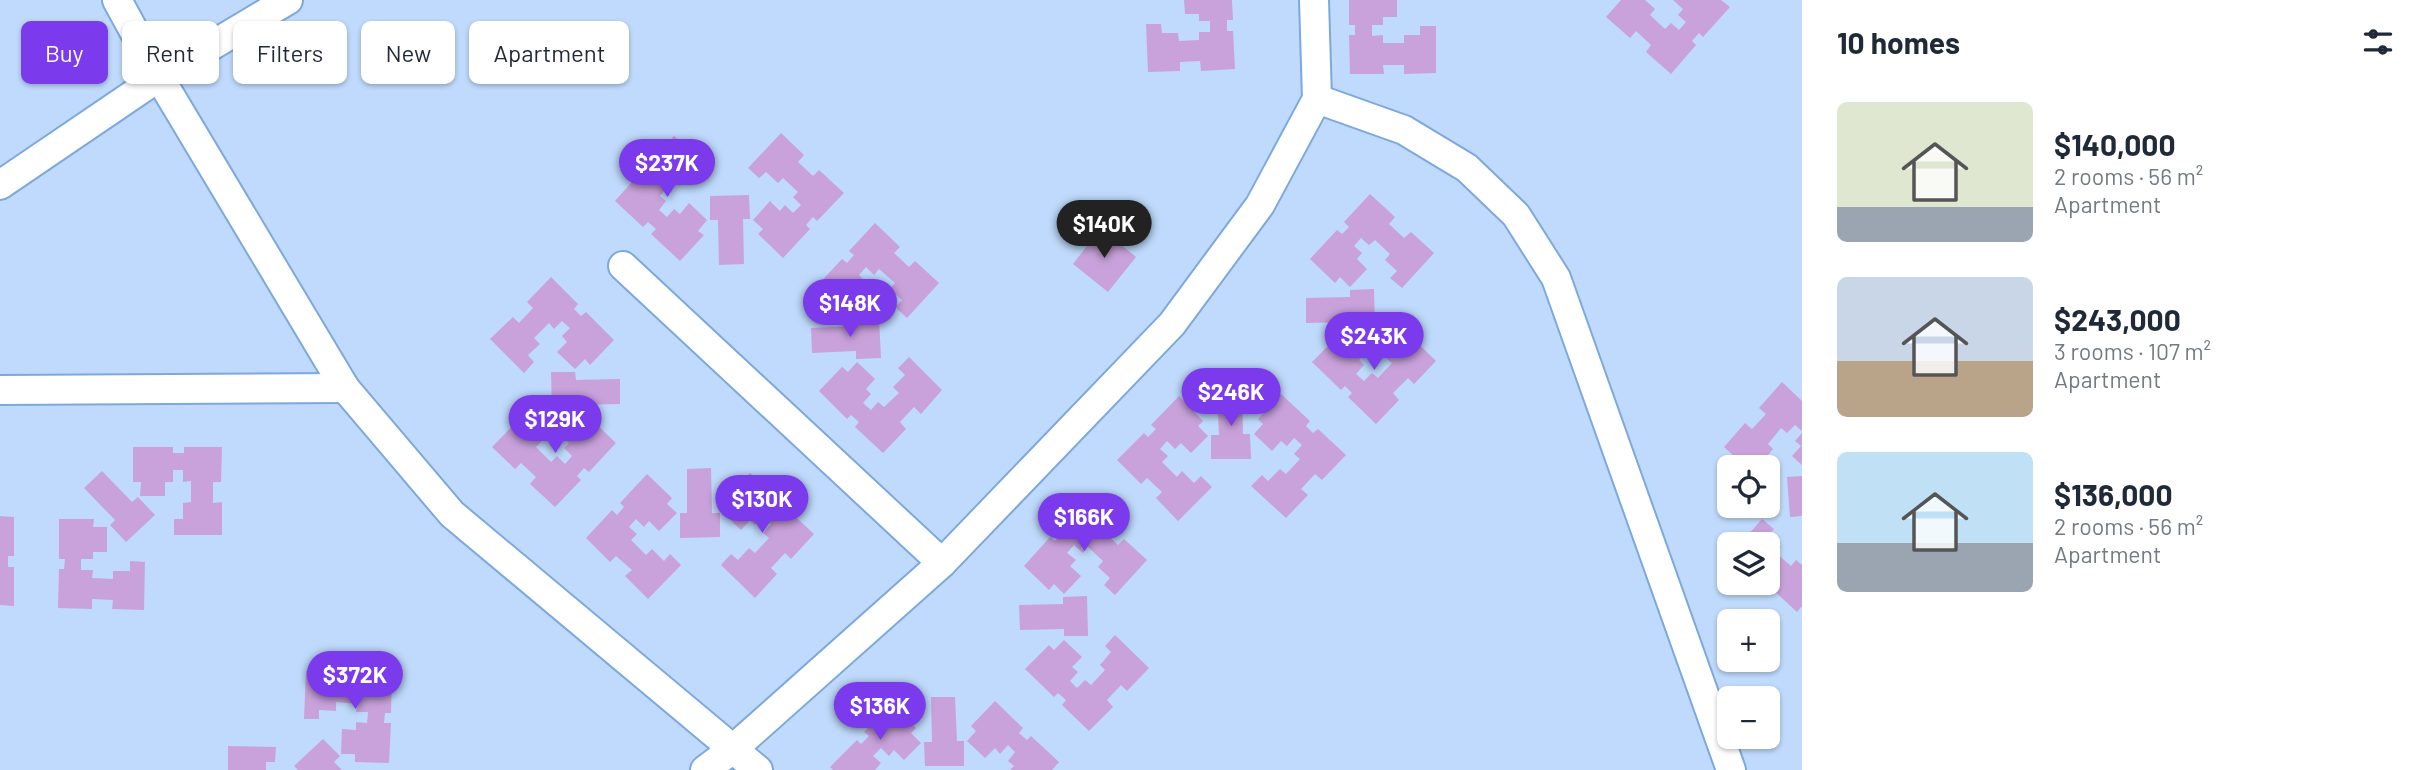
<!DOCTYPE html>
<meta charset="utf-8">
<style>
:root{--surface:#fff;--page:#f2f2f3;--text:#1f2937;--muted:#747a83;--accent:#7c3aed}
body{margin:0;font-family:Barlow,sans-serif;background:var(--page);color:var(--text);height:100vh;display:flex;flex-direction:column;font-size:26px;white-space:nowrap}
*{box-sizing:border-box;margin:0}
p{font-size:23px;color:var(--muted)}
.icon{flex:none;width:38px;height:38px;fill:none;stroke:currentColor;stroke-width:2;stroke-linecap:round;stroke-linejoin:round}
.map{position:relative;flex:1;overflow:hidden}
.drawer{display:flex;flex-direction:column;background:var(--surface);width:630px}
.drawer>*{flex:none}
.guide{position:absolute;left:21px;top:21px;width:665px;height:63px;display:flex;gap:14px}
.tools{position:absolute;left:1717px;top:455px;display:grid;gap:14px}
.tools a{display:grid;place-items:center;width:63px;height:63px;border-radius:10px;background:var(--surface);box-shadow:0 2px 5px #0004;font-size:35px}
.price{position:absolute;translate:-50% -60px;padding:0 16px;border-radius:24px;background:var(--accent);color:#fff;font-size:23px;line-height:46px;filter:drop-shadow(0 2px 4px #0008)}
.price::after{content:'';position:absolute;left:50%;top:42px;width:21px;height:16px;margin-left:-10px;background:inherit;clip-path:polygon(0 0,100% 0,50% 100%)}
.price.current{background:#222;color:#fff}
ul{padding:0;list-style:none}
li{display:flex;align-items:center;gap:21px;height:175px;padding:0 35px}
li span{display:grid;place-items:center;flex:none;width:196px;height:140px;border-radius:10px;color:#555}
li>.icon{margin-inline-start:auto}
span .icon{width:84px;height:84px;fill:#fffc;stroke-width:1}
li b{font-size:30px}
h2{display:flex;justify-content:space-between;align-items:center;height:84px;padding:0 35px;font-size:30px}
.pill{padding:0 24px;border-radius:10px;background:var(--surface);box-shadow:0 2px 5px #0004;font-size:24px;line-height:63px}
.pill.current{background:var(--accent);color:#fff}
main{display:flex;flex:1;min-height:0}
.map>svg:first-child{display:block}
.building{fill:#c9a2dc}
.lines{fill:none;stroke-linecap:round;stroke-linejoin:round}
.minor-casing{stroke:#7da8de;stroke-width:32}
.minor{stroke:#fff;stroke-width:28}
</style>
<main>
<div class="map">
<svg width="1802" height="770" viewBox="0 0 1802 770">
<rect width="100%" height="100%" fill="#bfdafc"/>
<g class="building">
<path d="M1184 0H1232L1233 20H1227V31H1233L1235 69 1201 71 1200 61 1180 62V71L1148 72 1146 24H1161L1162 33H1178L1179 41 1199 40V32H1210V21H1199V14H1185Z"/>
<path d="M1349 0H1397V17H1383V25H1372V36L1383 35V43H1404V35H1420V26H1436V73L1404 74V65H1383L1384 74H1350L1349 35H1355V25H1349Z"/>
<path d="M1621 0H1645L1655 9 1650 15 1665 29 1671 23 1679 30 1686 22 1678 15 1683 9 1673 0H1721L1730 7 1703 37 1699 33 1692 41 1696 45 1671 74 1646 52 1651 45 1636 31 1630 38 1606 17Z"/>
<path d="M781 133 804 155 798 162 813 176 819 170 844 193 817 221 813 217 806 225 810 229 783 258 758 234 763 229 753 220 770 201 780 211 785 205 793 213 801 205 793 197 798 192 783 178 778 183 766 172 759 178 748 168Z"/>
<path d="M674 136 709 168 698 180 692 173 680 186 674 180 660 196 666 201 659 210 667 217 674 209 680 214 689 203 707 220 698 231 704 235 680 261 651 234 656 229 648 222 643 227 615 201 638 175 645 181 658 166 652 160Z"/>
<path d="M1370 194 1395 217 1389 224 1404 238 1411 232 1434 253 1402 288 1390 278 1397 271 1385 260 1390 254 1375 240 1369 245 1361 238 1354 246 1362 253 1357 259 1367 269 1350 287 1340 277 1335 283 1310 259 1337 230 1342 234 1349 227 1344 222Z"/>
<path d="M749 195 750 219H743L744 264 719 265 718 220H710V196Z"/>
<path d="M875 223 900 247 894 253 909 267 915 261 939 283 907 318 895 307 902 300 889 289 895 283 879 269 874 275 866 267 859 275 867 283 862 288 872 298 855 316 845 306 840 312 815 288 842 259 847 263 854 255 849 251Z"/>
<path d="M1101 228 1136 257 1108 292 1073 264Z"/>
<path d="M551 277 578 304 574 309 581 316 586 312 614 340 590 365 585 359 575 369 557 352 567 342 562 336 570 328 562 321 554 329 549 323 534 338 540 344 528 355 534 362 524 373 490 339 513 317 519 323 533 308 527 302Z"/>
<path d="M1374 289 1375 329H1351L1350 322 1306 323V298L1350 297V290Z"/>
<path d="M879 318 881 358 856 359V351L812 353 811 328 855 326V319Z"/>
<path d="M1402 328 1436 361 1414 384 1408 378 1393 393 1399 400 1376 424 1348 397 1352 393 1345 386 1341 390 1312 362 1336 338 1341 343 1351 333 1368 350 1359 360 1364 365 1356 374 1364 381 1372 373 1378 378 1392 363 1386 358 1398 346 1391 339Z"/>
<path d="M909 357 942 390 921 414 914 407 900 422 906 429 883 453 855 427 859 422 851 415 847 419 819 391 842 367 848 372 857 362 875 379 866 389 871 394 863 403 871 410 878 402 884 407 899 393 893 387 905 375 898 368Z"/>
<path d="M551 372H575L576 380 620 379V404L576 405V412L552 413Z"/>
<path d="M1782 382 1802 401V431L1795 425 1787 433 1781 428 1768 444 1773 449 1762 462 1769 467H1746L1724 447 1745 423 1752 429 1766 414 1759 408Z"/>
<path d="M1217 390H1242L1243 434H1250L1251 459H1211V435H1219Z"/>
<path d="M1281 394 1310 421 1306 426 1313 433 1318 429 1346 455 1322 480 1315 474 1301 489 1308 495 1286 518 1251 486 1262 475 1268 481 1280 469 1286 474 1300 459 1294 454 1302 445 1294 438 1287 446 1281 441 1272 451 1254 434 1263 424 1258 419Z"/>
<path d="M1179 396 1203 421 1198 426 1208 436 1191 453 1181 443 1175 449 1167 441 1160 449 1168 456 1162 462 1177 477 1182 471 1194 483 1201 476 1212 487 1178 521 1156 498 1162 492 1147 478 1141 484 1117 460 1144 433 1148 437 1156 429 1151 425Z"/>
<path d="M525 413 536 423 529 430 542 441 536 447 551 462 557 456 565 464 572 456 564 448 569 443 559 433 576 415 586 425 591 419 616 443 589 472 584 468 577 476 581 480 555 507 530 484 536 477 521 463 515 469 492 447Z"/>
<path d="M1802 433V465L1792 456 1801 446 1795 441Z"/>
<path d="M133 447H173V453H184V447H222L221 482H213V503L222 502V535H174V519H183V503L191 502V481L183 482V470H173V482H165V496H140L141 482H133Z"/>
<path d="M711 468 712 513H720V537L680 538V513H687V469Z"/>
<path d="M102 471 132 502 138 497 155 515 126 542 110 525 115 520 84 488Z"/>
<path d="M750 473 779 500 775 505 782 512 786 508 814 534 791 559 785 553 771 568 777 574 755 598 721 565 731 554 738 560 749 548 755 553 769 538 763 533 771 524 763 517 755 525 750 520 741 530 723 513 732 503 727 498Z"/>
<path d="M647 474 672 498 667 504 677 513 659 531 649 521 644 527 636 519 629 527 637 534 631 540 646 555 652 549 664 561 670 554 681 565 648 599 625 576 632 570 616 556 610 562 586 538 612 510 617 515 624 507 620 503Z"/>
<path d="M1802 476V516L1790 517 1787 477Z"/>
<path d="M1084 501 1109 524 1103 531 1118 545 1124 539 1147 560 1115 595 1104 585 1110 578 1098 567 1103 561 1088 547 1083 553 1074 545 1067 553 1076 560 1070 566 1081 576 1064 594 1054 584 1049 590 1024 566 1050 537 1055 541 1062 533 1058 529Z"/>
<path d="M0 516 14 517V556H8V567H14V606L0 605Z"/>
<path d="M59 519H94L93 527H107V552H93V559H81V570H93L92 578 113 579V571H130V561L145 562 144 610 112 609 113 600 92 599V609L58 608 59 569H64L65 559H59Z"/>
<path d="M1762 519 1774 529 1768 536 1781 547 1776 553 1791 566 1796 560 1802 565V606L1797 612 1772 589 1777 583 1768 574V544H1740Z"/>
<path d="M1087 596 1088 636H1064V629L1020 630 1019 605 1063 604V597Z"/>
<path d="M1115 635 1149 668 1127 691 1121 685 1107 700 1113 707 1089 731 1062 705 1066 700 1058 693 1054 697 1025 669 1049 645 1054 650 1064 640 1082 657 1072 667 1078 672 1070 681 1077 688 1085 680 1091 685 1105 670 1100 665 1111 652 1105 646Z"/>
<path d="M306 671 337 672V681L358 682V673L392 674 391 713H385L384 723H391L389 763 355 762V754H341L342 729 356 730V722L367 723 368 712H356L357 704 336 702V711L319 710V719H304Z"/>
<path d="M931 697H955L957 741H964V766H925L924 742H932Z"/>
<path d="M995 701 1023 728 1019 733 1027 740 1031 736 1059 762 1052 770H1010L1014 766 1008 761 1015 752 1008 745 1000 754 995 748 985 758 967 741 976 731 971 726Z"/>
<path d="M892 703 916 728 911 733 921 743 904 760 894 750 889 756 881 748 873 756 881 763 875 770H833L830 767 857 740 861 744 869 736 864 732Z"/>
<path d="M323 739 340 756 334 762 342 770H298L294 766Z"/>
<path d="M228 746 276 747 275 762H266V770H228Z"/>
</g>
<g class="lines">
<g class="minor-casing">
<g id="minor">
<path d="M117 0 159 77 345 388 452 514 758 770"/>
<path d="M1317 99 1404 130 1467 168 1516 215 1556 278 1731 770"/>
<path d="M0 185 159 77 288 0"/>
<path d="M623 266 942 563"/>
<path d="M0 390 345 388"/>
<path d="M705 770 733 749 942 563 1172 324 1260 205 1317 99 1314 0"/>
</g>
</g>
<use href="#minor" class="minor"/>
</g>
</svg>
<div class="tools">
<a><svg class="icon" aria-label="locate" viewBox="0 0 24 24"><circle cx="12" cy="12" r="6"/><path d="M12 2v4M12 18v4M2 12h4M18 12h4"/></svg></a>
<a><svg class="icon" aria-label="layers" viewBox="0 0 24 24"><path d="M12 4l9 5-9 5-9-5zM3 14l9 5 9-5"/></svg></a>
<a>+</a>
<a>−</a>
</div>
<b class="price" style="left:667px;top:199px">$237K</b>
<b class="price current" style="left:1104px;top:260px">$140K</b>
<b class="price" style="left:850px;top:339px">$148K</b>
<b class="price" style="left:1374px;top:372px">$243K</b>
<b class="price" style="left:1231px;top:428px">$246K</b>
<b class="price" style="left:555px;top:455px">$129K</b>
<b class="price" style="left:762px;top:535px">$130K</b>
<b class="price" style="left:1084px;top:553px">$166K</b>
<b class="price" style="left:355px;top:711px">$372K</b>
<b class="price" style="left:880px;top:742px">$136K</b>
<div class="guide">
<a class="pill current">Buy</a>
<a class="pill">Rent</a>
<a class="pill">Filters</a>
<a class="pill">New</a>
<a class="pill">Apartment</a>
</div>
</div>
<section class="drawer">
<h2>10 homes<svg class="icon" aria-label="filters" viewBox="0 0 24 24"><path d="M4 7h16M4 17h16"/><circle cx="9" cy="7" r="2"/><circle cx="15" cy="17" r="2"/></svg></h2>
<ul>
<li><span style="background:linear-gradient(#dfe7d0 75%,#9aa5b1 0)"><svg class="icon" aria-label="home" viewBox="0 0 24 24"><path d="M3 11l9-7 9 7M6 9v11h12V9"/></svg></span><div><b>$140,000</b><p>2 rooms · 56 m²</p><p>Apartment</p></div></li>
<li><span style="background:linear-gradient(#c9d6e8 60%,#b9a48a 0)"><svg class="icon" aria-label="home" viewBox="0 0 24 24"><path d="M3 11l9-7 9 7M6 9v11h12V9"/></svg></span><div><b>$243,000</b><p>3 rooms · 107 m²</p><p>Apartment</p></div></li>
<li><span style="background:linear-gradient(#bfe0f5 65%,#9aa5b1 0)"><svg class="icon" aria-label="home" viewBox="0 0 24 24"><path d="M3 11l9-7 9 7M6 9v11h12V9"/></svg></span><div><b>$136,000</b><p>2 rooms · 56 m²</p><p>Apartment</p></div></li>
</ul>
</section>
</main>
